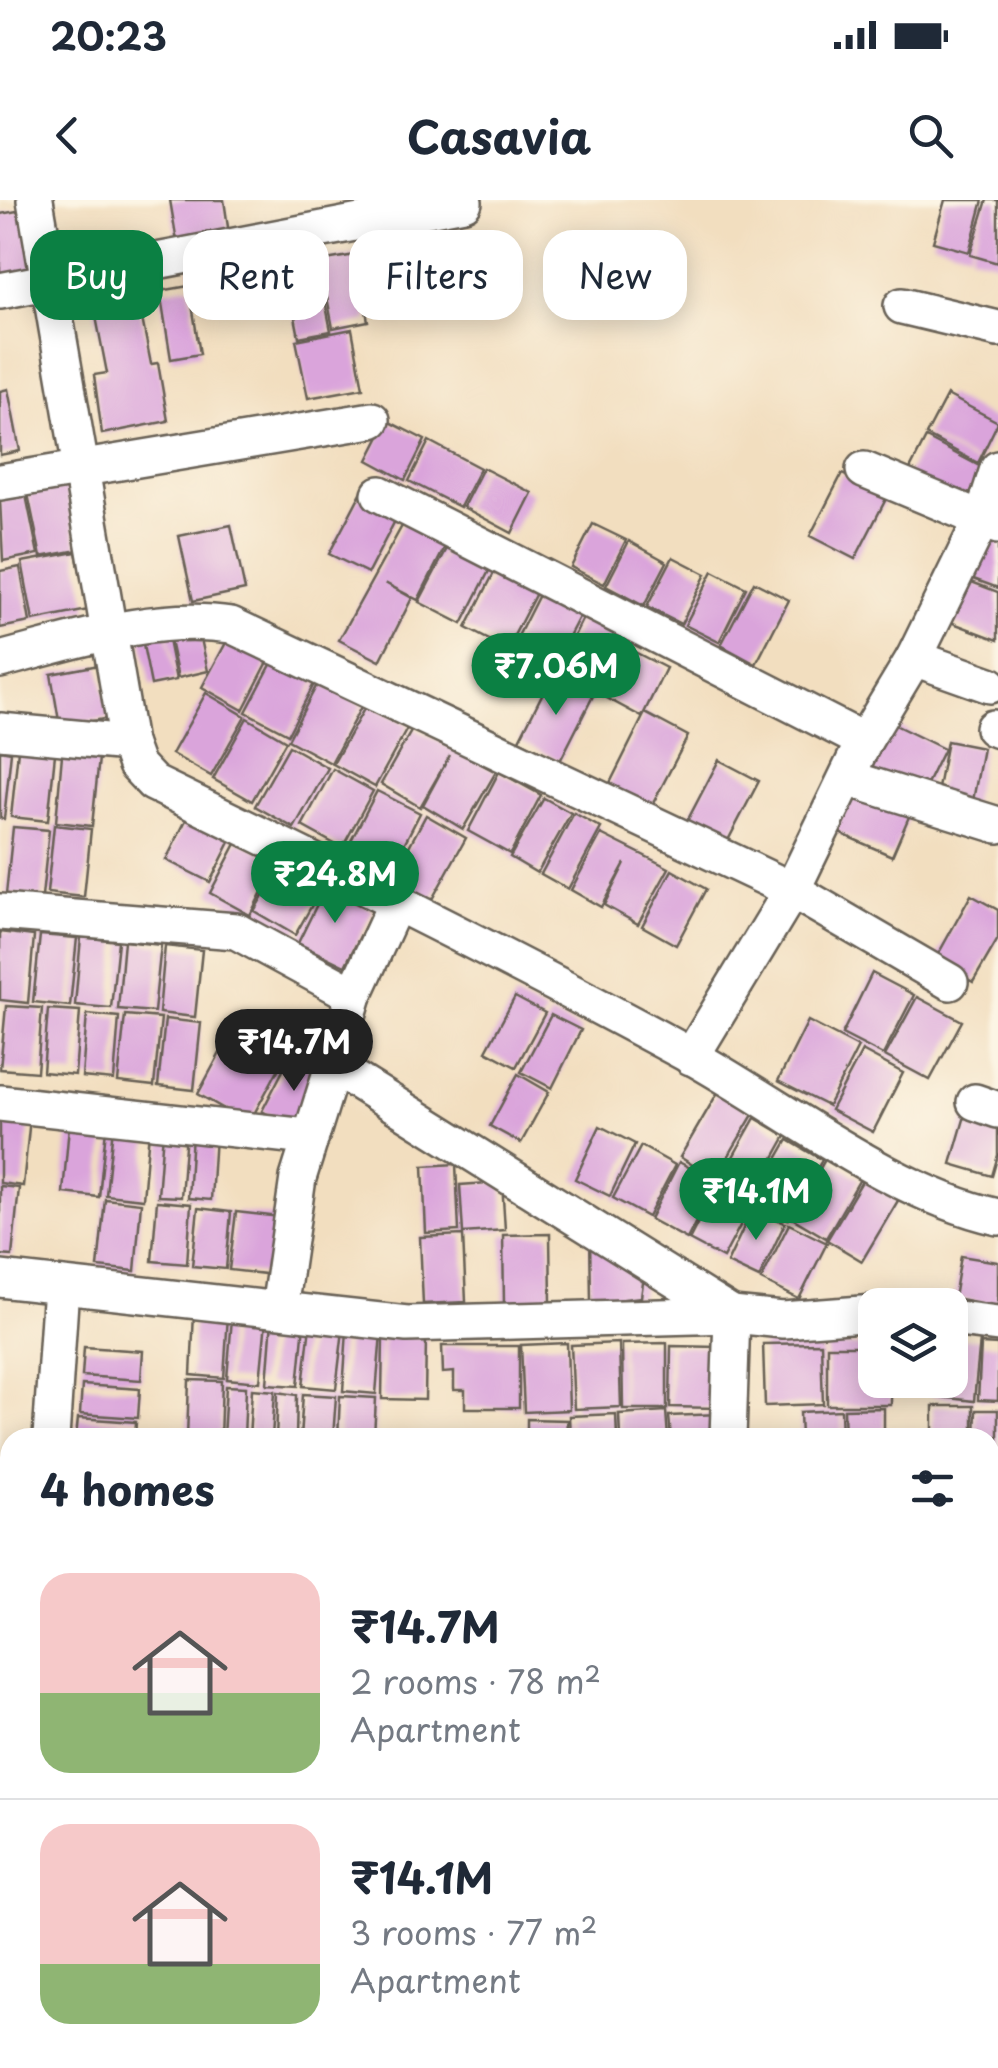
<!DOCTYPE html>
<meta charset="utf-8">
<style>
:root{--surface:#fff;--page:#f6f6f7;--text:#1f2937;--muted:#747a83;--line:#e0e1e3;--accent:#0b8043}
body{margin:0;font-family:"Playpen Sans",sans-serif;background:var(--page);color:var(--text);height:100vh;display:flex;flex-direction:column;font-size:38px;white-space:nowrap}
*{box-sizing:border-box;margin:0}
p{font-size:32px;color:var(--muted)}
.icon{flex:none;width:55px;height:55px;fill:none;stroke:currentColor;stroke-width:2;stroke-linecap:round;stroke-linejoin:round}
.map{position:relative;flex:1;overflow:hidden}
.drawer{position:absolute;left:0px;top:1228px;width:1000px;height:642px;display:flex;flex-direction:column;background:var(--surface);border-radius:30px 30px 0 0;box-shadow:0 5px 25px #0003}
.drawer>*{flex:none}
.banner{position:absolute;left:30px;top:30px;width:940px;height:90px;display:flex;gap:20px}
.buttons{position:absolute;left:858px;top:1088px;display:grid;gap:20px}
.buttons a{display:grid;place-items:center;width:110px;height:110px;border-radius:20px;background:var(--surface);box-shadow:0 5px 25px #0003;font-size:50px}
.price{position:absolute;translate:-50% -85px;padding:0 22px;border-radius:35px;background:var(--accent);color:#fff;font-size:32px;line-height:65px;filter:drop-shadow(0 2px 5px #0008)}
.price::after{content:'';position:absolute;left:50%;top:60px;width:30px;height:22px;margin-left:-15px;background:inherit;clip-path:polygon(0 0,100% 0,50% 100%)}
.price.active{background:#222;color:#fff}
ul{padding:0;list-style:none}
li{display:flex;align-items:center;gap:30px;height:250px;padding:0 40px}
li+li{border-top:2px solid var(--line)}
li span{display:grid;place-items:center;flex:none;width:280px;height:200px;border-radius:30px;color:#555}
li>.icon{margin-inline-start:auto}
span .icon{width:120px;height:120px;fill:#fffc;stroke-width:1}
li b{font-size:42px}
h2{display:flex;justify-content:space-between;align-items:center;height:120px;padding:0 40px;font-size:42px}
.tag{padding:0 35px;border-radius:30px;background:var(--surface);box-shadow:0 5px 25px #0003;font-size:35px;line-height:90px}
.tag.active{background:var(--accent);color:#fff}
.status{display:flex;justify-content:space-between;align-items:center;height:70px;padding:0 50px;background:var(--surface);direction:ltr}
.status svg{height:28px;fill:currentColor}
header{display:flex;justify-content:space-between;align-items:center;height:130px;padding:0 40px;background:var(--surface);font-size:45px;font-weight:700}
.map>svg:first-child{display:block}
.building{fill:#daa4db}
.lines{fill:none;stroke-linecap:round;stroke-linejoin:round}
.minor-casing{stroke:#676055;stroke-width:40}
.minor{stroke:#fff;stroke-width:35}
</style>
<div class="status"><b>20:23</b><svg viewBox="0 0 49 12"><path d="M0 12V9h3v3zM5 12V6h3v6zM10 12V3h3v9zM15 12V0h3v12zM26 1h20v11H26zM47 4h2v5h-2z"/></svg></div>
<header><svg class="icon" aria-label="back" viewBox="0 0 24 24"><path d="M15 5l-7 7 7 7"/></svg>Casavia<svg class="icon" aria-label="search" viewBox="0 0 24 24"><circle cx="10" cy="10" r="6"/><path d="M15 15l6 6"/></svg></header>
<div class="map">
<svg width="998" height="1868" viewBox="0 0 998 1868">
<rect width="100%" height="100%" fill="#fcf5e5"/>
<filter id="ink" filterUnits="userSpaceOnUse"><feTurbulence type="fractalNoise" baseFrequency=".01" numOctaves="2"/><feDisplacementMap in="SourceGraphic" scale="20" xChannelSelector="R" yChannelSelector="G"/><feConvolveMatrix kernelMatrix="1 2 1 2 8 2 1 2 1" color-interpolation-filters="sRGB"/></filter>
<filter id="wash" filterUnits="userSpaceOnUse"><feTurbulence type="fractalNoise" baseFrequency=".0048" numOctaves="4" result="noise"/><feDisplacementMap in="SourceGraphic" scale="40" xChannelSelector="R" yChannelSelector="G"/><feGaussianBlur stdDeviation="2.25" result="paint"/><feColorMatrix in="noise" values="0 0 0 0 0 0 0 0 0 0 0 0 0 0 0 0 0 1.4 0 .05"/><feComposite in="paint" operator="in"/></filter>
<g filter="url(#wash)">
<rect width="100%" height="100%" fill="#f2debf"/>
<g id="blocks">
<g class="building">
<path d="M170 0H224L229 34 177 42Z"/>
<path d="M945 0H983L969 52 933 42Z"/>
<path d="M987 0H998V63L970 55Z"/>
<path d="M23 10 35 71 0 78V14Z"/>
<path d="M432 36 443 92 395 101 385 45Z"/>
<path d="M355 55 368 121 333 128 320 61Z"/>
<path d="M238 56 245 84 195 95 189 67Z"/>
<path d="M317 60 331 131 299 137 285 66Z"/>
<path d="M189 86 200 154 171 159 160 91Z"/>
<path d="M136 88 151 164 158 163 168 221 102 234 94 175 107 173 92 96Z"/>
<path d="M352 129 363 188 308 198 296 140Z"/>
<path d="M8 189 20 251 0 255V191Z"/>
<path d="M947 195 998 222 978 263 926 235Z"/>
<path d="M388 221 425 240 405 280 368 260Z"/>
<path d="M926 238 983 268 963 307 906 277Z"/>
<path d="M429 241 480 268 460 307 409 281Z"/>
<path d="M483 268 532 293 512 333 463 307Z"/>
<path d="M842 274 887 297 855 359 810 336Z"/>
<path d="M66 287 78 350 41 357 28 294Z"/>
<path d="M363 289 401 309 368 373 329 354Z"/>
<path d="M26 295 38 354 3 361 0 300Z"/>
<path d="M407 317 449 339 418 400 385 383 412 398 380 461 339 440Z"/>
<path d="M593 324 626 340 604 384 571 367Z"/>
<path d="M231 325 245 390 193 401 179 336Z"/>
<path d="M983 333 998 339V388L968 377Z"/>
<path d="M451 341 493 363 462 424 419 402Z"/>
<path d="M629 341 667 362 644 406 606 386Z"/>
<path d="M76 352 88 410 33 421 22 362Z"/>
<path d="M673 357 706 374 681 424 647 407Z"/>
<path d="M20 367 30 422 0 428V371Z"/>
<path d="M495 371 536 393 507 449 466 428Z"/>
<path d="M713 371 746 388 719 442 685 425Z"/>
<path d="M961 378 998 392V440L945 420Z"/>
<path d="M754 382 789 400 756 464 721 445Z"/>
<path d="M541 391 581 413 550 473 510 452Z"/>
<path d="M584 416 624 437 595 495 555 474Z"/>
<path d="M198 425 208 471 178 478 168 431Z"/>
<path d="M234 428 274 450 243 510 202 487Z"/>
<path d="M166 430 176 480 151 485 141 435Z"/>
<path d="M627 448 666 468 642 517 603 496Z"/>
<path d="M274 459 316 480 288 534 246 512Z"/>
<path d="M99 465 109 518 60 527 51 474Z"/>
<path d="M552 475 593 496 560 561 519 540Z"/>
<path d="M319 481 362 505 331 563 288 540Z"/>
<path d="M206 493 245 516 211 576 172 554Z"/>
<path d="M368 502 409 525 375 587 333 564Z"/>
<path d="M645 513 688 536 650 609 608 587Z"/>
<path d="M247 518 286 541 252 601 213 579Z"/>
<path d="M891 523 944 549 920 598 867 572Z"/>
<path d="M413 528 496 572 463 629 423 605 450 555 420 607 381 584Z"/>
<path d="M947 541 983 548 971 611 935 604Z"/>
<path d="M289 546 328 568 294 628 255 606Z"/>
<path d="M0 550 11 552 4 619 0 618Z"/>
<path d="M18 550 55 554 48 621 11 617Z"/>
<path d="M62 555 99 558 92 626 56 622Z"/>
<path d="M719 560 759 581 724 648 684 627Z"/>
<path d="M333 569 373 591 342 648 302 626Z"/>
<path d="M499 572 541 595 510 654 468 631Z"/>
<path d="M853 587 911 612 892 656 835 631Z"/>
<path d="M377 591 420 613 387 677 344 654Z"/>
<path d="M544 598 571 613 537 673 510 657Z"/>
<path d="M574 613 601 628 568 689 541 674Z"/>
<path d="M189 614 233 636 210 682 166 660Z"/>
<path d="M426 615 466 638 431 701 392 678Z"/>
<path d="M54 625 91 629 84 697 47 693Z"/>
<path d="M13 627 49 630 42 697 6 694Z"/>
<path d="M601 634 669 668 638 724 604 705 625 663 601 707 571 690Z"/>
<path d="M238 640 278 661 250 715 210 693Z"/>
<path d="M283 661 324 684 295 735 254 711Z"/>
<path d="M672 670 706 689 676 745 642 726Z"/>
<path d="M326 686 373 710 345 766 298 743Z"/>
<path d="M971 695 998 710V739L973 782 935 760Z"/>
<path d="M0 732 34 736 28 803 0 800Z"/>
<path d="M40 735 77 738 70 806 33 802Z"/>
<path d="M81 737 118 741 111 808 75 805Z"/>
<path d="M124 741 161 745 154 812 118 809Z"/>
<path d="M165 746 202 750 195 817 159 813Z"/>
<path d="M872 773 914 795 883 855 842 834Z"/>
<path d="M515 797 545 813 516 867 486 851Z"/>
<path d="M917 797 962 821 930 880 885 856Z"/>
<path d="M6 806 42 808 37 872 0 869Z"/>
<path d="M48 809 80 811 75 875 43 872Z"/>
<path d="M87 814 119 817 114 880 82 877Z"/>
<path d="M125 815 161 818 154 886 118 882Z"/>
<path d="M551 815 581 830 552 888 521 872Z"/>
<path d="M165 819 201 823 194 890 158 886Z"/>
<path d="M808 821 858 847 828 906 778 881Z"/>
<path d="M233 829 285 857 249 923 198 894Z"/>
<path d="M862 851 903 873 873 932 831 910Z"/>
<path d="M290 857 326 876 298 930 262 911Z"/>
<path d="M518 874 549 892 521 943 490 926Z"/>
<path d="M718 892 754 913 715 979 680 957Z"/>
<path d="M967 909 998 918V955L992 976 951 964Z"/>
<path d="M0 915 30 918 23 986 0 983Z"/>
<path d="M755 918 786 936 752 997 720 980Z"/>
<path d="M69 926 106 929 99 997 63 993Z"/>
<path d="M600 926 635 944 610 996 575 979Z"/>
<path d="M113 927 149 931 143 999 106 995Z"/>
<path d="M163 932 186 933 181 997 158 996Z"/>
<path d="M192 934 215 936 211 1000 188 998Z"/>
<path d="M788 940 822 960 788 1019 754 999Z"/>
<path d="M641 946 675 965 648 1017 613 998Z"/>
<path d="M826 958 860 979 826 1038 792 1018Z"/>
<path d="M679 962 716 982 687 1039 650 1019Z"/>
<path d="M456 964 459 1031 426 1033 423 966Z"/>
<path d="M864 978 899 999 862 1061 827 1040Z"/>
<path d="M502 982 505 1030 463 1033 460 985Z"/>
<path d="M0 986 19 988 12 1056 0 1055Z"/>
<path d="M716 987 751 1005 723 1058 689 1040Z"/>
<path d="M105 999 141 1003 135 1071 98 1067Z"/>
<path d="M157 1001 191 1004 187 1064 152 1061Z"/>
<path d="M198 1008 231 1012 226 1069 192 1066Z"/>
<path d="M753 1008 785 1023 759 1078 727 1063Z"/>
<path d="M236 1012 280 1017 274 1075 229 1070Z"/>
<path d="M789 1024 827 1043 799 1099 761 1080Z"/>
<path d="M590 1033 646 1062 641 1097 591 1103Z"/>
<path d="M550 1034 551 1103 504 1104 503 1035Z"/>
<path d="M463 1035 466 1102 423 1104 420 1037Z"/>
<path d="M961 1056 998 1062V1106L954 1098Z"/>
<path d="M194 1113 228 1115 224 1178 191 1175Z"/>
<path d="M232 1118 266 1121 260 1182 227 1179Z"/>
<path d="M272 1120 304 1124 298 1186 267 1184Z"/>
<path d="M310 1126 343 1130 336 1189 303 1186Z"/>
<path d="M347 1130 381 1133 376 1194 343 1191Z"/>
<path d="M383 1136 426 1137 425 1200 382 1199Z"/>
<path d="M950 1137 980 1140 974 1201 931 1196 933 1180H950Z"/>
<path d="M567 1143 569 1210 524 1212 521 1145Z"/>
<path d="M619 1143 621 1207 574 1209 571 1145Z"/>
<path d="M667 1143V1209H623L622 1144Z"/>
<path d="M821 1143 823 1204 765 1206 763 1144Z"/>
<path d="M981 1144 998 1145V1201L978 1200Z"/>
<path d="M442 1146H519V1208H465V1190H454V1172L443 1173Z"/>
<path d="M671 1146 718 1147 717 1208 670 1207Z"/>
<path d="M827 1146H875V1180H891V1205H827Z"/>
<path d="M84 1147 143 1151 141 1180 82 1176Z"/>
<path d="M189 1180 222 1181 220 1238H187Z"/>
<path d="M82 1185 140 1189 138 1218 80 1214Z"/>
<path d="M226 1186 246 1187 244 1238H223Z"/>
<path d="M252 1189 275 1191 272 1238H249Z"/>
<path d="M278 1192 297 1195 296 1238H276Z"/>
<path d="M303 1194 336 1196 333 1238H300Z"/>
<path d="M340 1196 376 1198 374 1238H338Z"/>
<rect x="933" y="1206" width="40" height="32"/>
<path d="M884 1208V1238H845L844 1209Z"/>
<path d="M841 1210 842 1238H801L800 1212Z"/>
<path d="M976 1210H998V1272H990V1238H975Z"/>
<path d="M666 1211 668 1238H620L619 1214Z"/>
<path d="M616 1214 617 1238H570L569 1216Z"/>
<path d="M720 1214 721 1238H671L669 1216Z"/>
<path d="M78 1218 136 1222 135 1238H76Z"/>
<path d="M527 1219 567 1220 566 1238H527Z"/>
<path d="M0 1302 10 1303V1362L0 1361Z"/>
<path d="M0 1367 10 1369V1432L0 1431Z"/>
<path d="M0 1479 10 1480V1544L0 1543Z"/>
<path d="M0 1552 10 1553 8 1615 0 1614Z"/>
</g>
</g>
</g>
<g filter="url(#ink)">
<use href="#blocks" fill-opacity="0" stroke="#676055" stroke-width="2.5"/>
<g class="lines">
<g class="minor-casing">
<g id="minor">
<path d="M35 0 128 543 136 565 153 583C333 670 513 759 689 855 785 908 891 993 998 1017"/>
<path d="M0 91 464 2"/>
<path d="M902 106 998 129"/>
<path d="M864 270 998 326"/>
<path d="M0 282 372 220"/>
<path d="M380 294 864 541"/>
<path d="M914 458 990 485"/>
<path d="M0 460C74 441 154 413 231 425L792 690 950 782"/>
<path d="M993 528 998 530"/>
<path d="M0 531 128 543"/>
<path d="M847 578 998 625"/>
<path d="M397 701 354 795 333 866 732 1115 728 1238"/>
<path d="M0 712 236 731 354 795"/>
<path d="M691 857 792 690 864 541 914 458 982 319 998 269"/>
<path d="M975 902 998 910"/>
<path d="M0 903 307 937"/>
<path d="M0 1079 407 1124 732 1115 783 1120 875 1113"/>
<path d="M279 1109 298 978 333 866"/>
<path d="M950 1118 998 1124"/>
<path d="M51 1238 61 1086"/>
<path d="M0 1290H10"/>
<path d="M990 1305H998"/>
<path d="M0 1460 10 1461"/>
<path d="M990 1507 998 1493"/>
<path d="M0 1642 10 1643"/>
<path d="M751 1860 764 1868"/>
</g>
</g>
<use href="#minor" class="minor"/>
</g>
</g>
</svg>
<div class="buttons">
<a><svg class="icon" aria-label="layers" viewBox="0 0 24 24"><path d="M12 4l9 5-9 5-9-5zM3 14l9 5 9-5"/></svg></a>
</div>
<b class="price" style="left:556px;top:518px">₹7.06M</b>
<b class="price" style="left:335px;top:726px">₹24.8M</b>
<b class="price active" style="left:294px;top:894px">₹14.7M</b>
<b class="price" style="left:756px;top:1043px">₹14.1M</b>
<div class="banner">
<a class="tag active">Buy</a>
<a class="tag">Rent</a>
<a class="tag">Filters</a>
<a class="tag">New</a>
</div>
<section class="drawer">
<h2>4 homes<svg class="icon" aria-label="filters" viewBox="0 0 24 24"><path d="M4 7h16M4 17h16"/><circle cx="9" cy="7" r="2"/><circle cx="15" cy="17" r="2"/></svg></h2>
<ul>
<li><span style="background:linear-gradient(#f6c9c9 60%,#8fb573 0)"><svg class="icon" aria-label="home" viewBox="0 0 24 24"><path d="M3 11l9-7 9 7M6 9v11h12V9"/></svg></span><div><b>₹14.7M</b><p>2 rooms · 78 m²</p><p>Apartment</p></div></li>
<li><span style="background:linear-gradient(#f6c9c9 70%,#8fb573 0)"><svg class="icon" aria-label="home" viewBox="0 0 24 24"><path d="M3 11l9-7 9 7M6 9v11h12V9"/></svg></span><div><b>₹14.1M</b><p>3 rooms · 77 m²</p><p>Apartment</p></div></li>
</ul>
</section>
</div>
